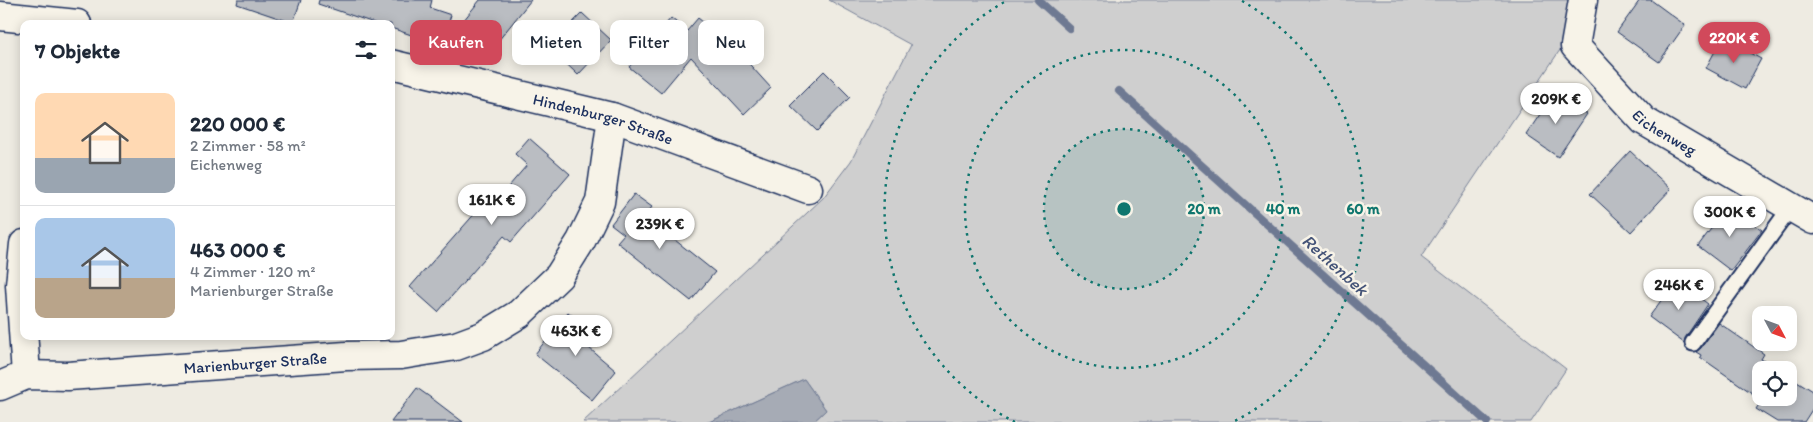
<!DOCTYPE html>
<html lang="de">
<meta charset="utf-8">
<style>
:root{--surface:#fff;--page:#f2f2f3;--text:#1f2937;--muted:#747a83;--line:#e0e1e3;--accent:#d1495b}
body{margin:0;font-family:Itim,sans-serif;background:var(--page);color:var(--text);height:100vh;display:flex;flex-direction:column;font-size:19px;white-space:nowrap}
*{box-sizing:border-box;margin:0}
p{font-size:16px;color:var(--muted)}
.icon{flex:none;width:28px;height:28px;fill:none;stroke:currentColor;stroke-width:2;stroke-linecap:round;stroke-linejoin:round}
.map{position:relative;flex:1;overflow:hidden}
.drawer{position:absolute;left:20px;top:20px;width:375px;height:320px;display:flex;flex-direction:column;background:var(--surface);border-radius:10px;box-shadow:0 2px 12px #0003}
.drawer>*{flex:none}
.hud{position:absolute;left:410px;top:20px;width:475px;height:45px;display:flex;gap:10px}
.needle{width:32px;rotate:131deg}
.buttons{position:absolute;left:1752px;top:306px;display:grid;gap:10px}
.buttons a{display:grid;place-items:center;width:45px;height:45px;border-radius:10px;background:var(--surface);box-shadow:0 2px 12px #0003;font-size:25px}
.price{position:absolute;translate:-50% -42px;padding:0 11px;border-radius:18px;background:#fff;color:#222;font-size:16px;line-height:32px;filter:drop-shadow(0 1px 2px #0008)}
.price::after{content:'';position:absolute;left:50%;top:30px;width:15px;height:11px;margin-left:-8px;background:inherit;clip-path:polygon(0 0,100% 0,50% 100%)}
.price.active{background:var(--accent);color:#fff}
ul{padding:0;list-style:none}
li{display:flex;align-items:center;gap:15px;height:125px;padding:0 15px}
li+li{border-top:1px solid var(--line)}
li span{display:grid;place-items:center;flex:none;width:140px;height:100px;border-radius:10px;color:#555}
li>.icon{margin-inline-start:auto}
span .icon{width:60px;height:60px;fill:#fffc;stroke-width:1}
li b{font-size:21px}
h2{display:flex;justify-content:space-between;align-items:center;height:60px;padding:0 15px;font-size:21px}
.pill{padding:0 18px;border-radius:10px;background:var(--surface);box-shadow:0 2px 12px #0003;font-size:18px;line-height:45px}
.pill.active{background:var(--accent);color:#fff}
.map>svg:first-child{display:block}
.green{fill:#cfcfcf;stroke:#757f96}
.water{fill:#a6abb5;stroke:#6e7992}
.lines{fill:none;stroke-linecap:round;stroke-linejoin:round}
.stream{stroke:#6e7992;stroke-width:8}
.building{fill:#babdc2;stroke:#1b2f5e}
.service-casing{stroke:#1b2f5e;stroke-width:19}
.minor-casing{stroke:#1b2f5e;stroke-width:31}
.service{stroke:#f7f3e8;stroke-width:15}
.minor{stroke:#f7f3e8;stroke-width:28}
.ring{fill:none;stroke:#0f766e;stroke-width:2.5;stroke-dasharray:2.5 5}
.labels{text-anchor:middle;stroke-width:5;stroke-linejoin:round;paint-order:stroke}
.street-label{font-size:16px;fill:#1b2f5e;stroke:#f7f3e8}
.water-label{font-size:18px;font-style:italic;fill:#455478;stroke:#f7f3e8}
.centre{fill:#0f766e;stroke:#f7f3e8;stroke-width:2.5}
.ring-label{font-size:15px;text-anchor:middle;font-weight:bold;fill:#0f766e;stroke:#f7f3e8;stroke-width:5;stroke-linejoin:round;paint-order:stroke}
</style>
<div class="map">
<svg width="1813" height="422" viewBox="0 0 1813 422">
<rect width="100%" height="100%" fill="#eeebe2"/>
<filter id="ink" filterUnits="userSpaceOnUse"><feTurbulence type="fractalNoise" baseFrequency=".02" numOctaves="2"/><feDisplacementMap in="SourceGraphic" scale="10" xChannelSelector="R" yChannelSelector="G"/><feConvolveMatrix kernelMatrix="1 2 1 2 8 2 1 2 1" color-interpolation-filters="sRGB"/></filter>
<g filter="url(#ink)">
<path class="green" d="M829 0H1572L1564 44 1421 257 1566 369 1531 422H813L826 410 804 379 709 422H583L823 198 851 161 911 45Z"/>
<path class="water" d="M804 379 826 410 813 422H709Z"/>
<g class="lines">
<g class="stream">
<path d="M1038 0 1069 28"/>
<path d="M1119 91 1487 422"/>
</g>
</g>
<g class="building">
<path d="M238 0H301L293 23 237 4Z"/>
<path d="M319 0H432L430 8 451 15 443 39 422 32 420 38 391 28V24H377L318 4Z"/>
<path d="M480 0H531L490 51 459 26Z"/>
<path d="M1640 0H1651L1685 25 1659 62 1617 32Z"/>
<path d="M582 13 611 40 578 75 549 47Z"/>
<path d="M671 18 687 31 698 18 732 45 771 88 744 114 691 57 661 93 629 67Z"/>
<path d="M1722 38 1761 59 1745 89 1706 68Z"/>
<path d="M824 71 850 97 817 131 790 105Z"/>
<path d="M1555 92 1587 114 1558 157 1526 135Z"/>
<path d="M529 138 570 174 511 242 504 236 438 312 410 287 485 202 491 207 527 165 515 154Z"/>
<path d="M1630 151 1671 189 1631 232 1590 194Z"/>
<path d="M634 194 652 207 645 216 715 272 691 301 617 242 624 234 611 224Z"/>
<path d="M1729 205 1762 230 1731 271 1698 246Z"/>
<path d="M1676 280 1708 304 1685 338 1684 343 1649 317Z"/>
<path d="M568 312 598 337 589 348 616 371 592 400 535 354Z"/>
<path d="M1719 323 1764 354 1761 359 1779 370H1761V398H1789V376L1813 391V408L1804 422H1777L1756 409 1762 400 1700 357 1701 355 1696 352 1701 348Z"/>
<path d="M417 388 434 400 463 422H391Z"/>
</g>
<g class="lines">
<g class="service-casing">
<path id="service" d="M1693 343 1791 207"/>
</g>
<g class="minor-casing">
<g id="minor">
<path id="s1" d="M1583 0 1575 46 1644 121 1813 220"/>
<path d="M0 16 77 24"/>
<path id="s2" d="M391 64 612 117 808 189"/>
<path d="M24 244 20 285 26 375"/>
<path id="s3" d="M0 386 26 375 68 376 346 356 401 355 456 346 483 336 519 314 559 276 581 241 600 202 612 117"/>
</g>
</g>
<use href="#service" class="service"/>
<use href="#minor" class="minor"/>
</g>
</g>
<circle cx="1124" cy="209" r="80" fill="#0f766e" fill-opacity=".12"/>
<g class="ring">
<circle cx="1124" cy="209" r="80"/>
<circle cx="1124" cy="209" r="159"/>
<path d="M1015 422A239 239 0 0 1 1006 1M1242 1A239 239 0 0 1 1233 422"/>
</g>
<g class="labels">
<g class="street-label">
<text dy="6" stroke="none"><textPath href="#s2" startOffset="219">Hindenburger Straße</textPath></text>
<text dy="6" stroke="none"><textPath href="#s1" startOffset="172">Eichenweg</textPath></text>
<text dy="6" stroke="none"><textPath href="#s3" startOffset="258">Marienburger Straße</textPath></text>
</g>
<g class="water-label">
<text transform="translate(1335 265) rotate(42)" y="6">Rethenbek</text>
</g>
</g>
<circle cx="1124" cy="209" r="8" class="centre"/>
<g class="ring-label">
<text x="1204" y="214">20 m</text>
<text x="1283" y="214">40 m</text>
<text x="1363" y="214">60 m</text>
</g>
</svg>
<div class="buttons">
<a><svg class="needle" viewBox="-14 -14 28 28"><path d="M0-13l5 13h-10z" fill="#e53935"/><path d="M0 13l5-13h-10z" fill="#747a83"/></svg></a>
<a><svg class="icon" aria-label="locate" viewBox="0 0 24 24"><circle cx="12" cy="12" r="6"/><path d="M12 2v4M12 18v4M2 12h4M18 12h4"/></svg></a>
</div>
<b class="price active" style="left:1734px;top:64px">220K €</b>
<b class="price" style="left:1556px;top:125px">209K €</b>
<b class="price" style="left:492px;top:226px">161K €</b>
<b class="price" style="left:1730px;top:238px">300K €</b>
<b class="price" style="left:660px;top:250px">239K €</b>
<b class="price" style="left:1679px;top:311px">246K €</b>
<b class="price" style="left:576px;top:357px">463K €</b>
<div class="hud">
<a class="pill active">Kaufen</a>
<a class="pill">Mieten</a>
<a class="pill">Filter</a>
<a class="pill">Neu</a>
</div>
<section class="drawer">
<h2>7 Objekte<svg class="icon" aria-label="filters" viewBox="0 0 24 24"><path d="M4 7h16M4 17h16"/><circle cx="9" cy="7" r="2"/><circle cx="15" cy="17" r="2"/></svg></h2>
<ul>
<li><span style="background:linear-gradient(#ffd9b3 65%,#9aa5b1 0)"><svg class="icon" aria-label="home" viewBox="0 0 24 24"><path d="M3 11l9-7 9 7M6 9v11h12V9"/></svg></span><div><b>220 000 €</b><p>2 Zimmer · 58 m²</p><p>Eichenweg</p></div></li>
<li><span style="background:linear-gradient(#a9c7e8 60%,#b9a48a 0)"><svg class="icon" aria-label="home" viewBox="0 0 24 24"><path d="M3 11l9-7 9 7M6 9v11h12V9"/></svg></span><div><b>463 000 €</b><p>4 Zimmer · 120 m²</p><p>Marienburger Straße</p></div></li>
</ul>
</section>
</div>
